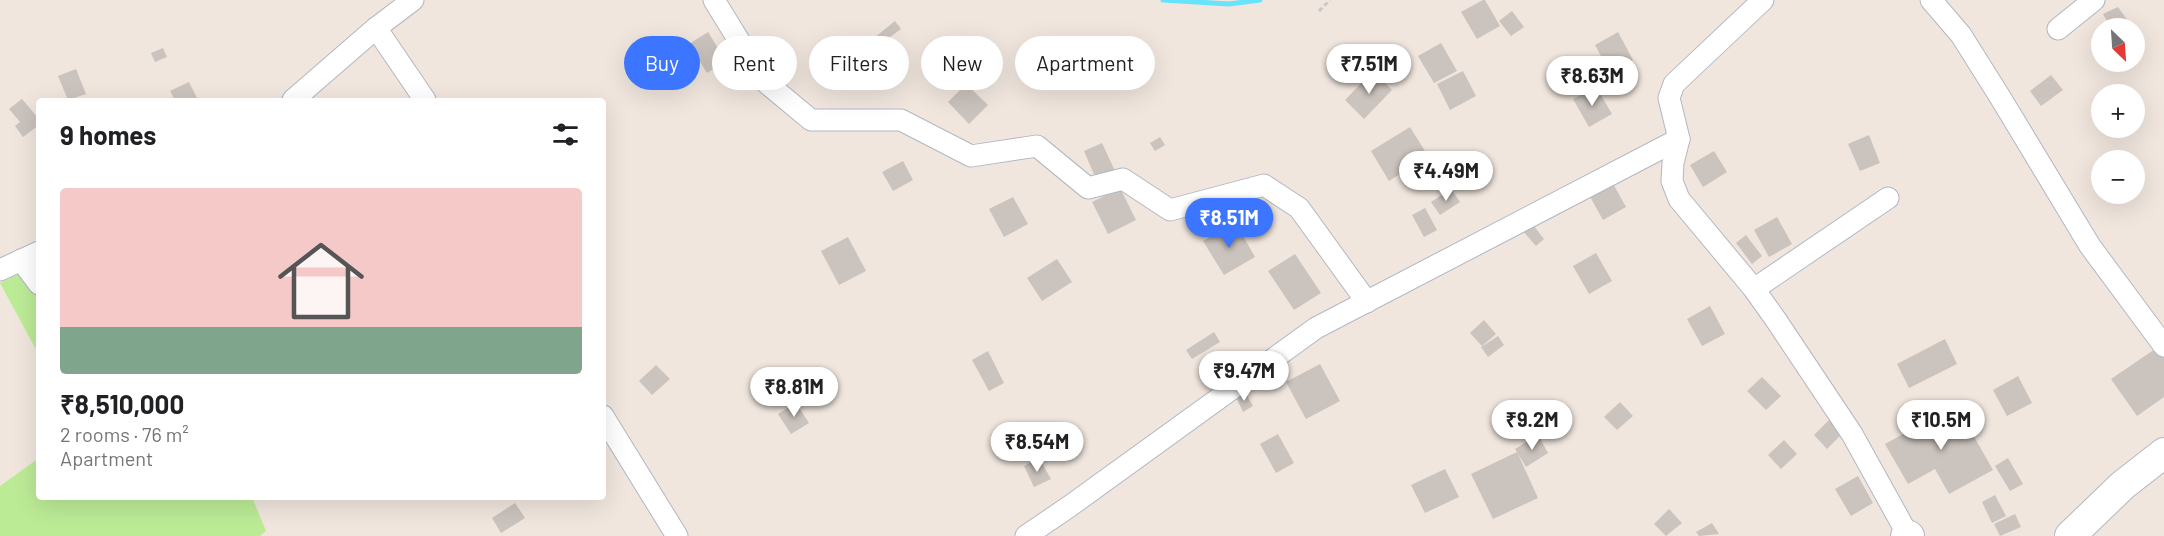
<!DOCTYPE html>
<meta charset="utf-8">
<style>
:root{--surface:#fff;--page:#f6f6f6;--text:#202124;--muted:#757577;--accent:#3c75ff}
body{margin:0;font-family:Barlow,sans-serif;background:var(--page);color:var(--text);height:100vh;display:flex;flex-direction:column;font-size:22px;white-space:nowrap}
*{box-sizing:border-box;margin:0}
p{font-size:20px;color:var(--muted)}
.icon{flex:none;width:33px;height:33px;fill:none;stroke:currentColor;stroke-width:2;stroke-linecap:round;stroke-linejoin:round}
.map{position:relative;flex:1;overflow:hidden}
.panel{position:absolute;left:36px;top:98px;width:570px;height:402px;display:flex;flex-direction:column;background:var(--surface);border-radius:6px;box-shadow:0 6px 24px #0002}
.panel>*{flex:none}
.banner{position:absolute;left:624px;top:36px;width:570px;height:54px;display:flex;gap:12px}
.needle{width:39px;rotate:155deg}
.fabs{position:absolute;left:2091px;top:18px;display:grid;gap:12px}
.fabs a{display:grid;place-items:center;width:54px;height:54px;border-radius:50%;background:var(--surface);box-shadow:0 6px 24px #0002;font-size:30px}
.price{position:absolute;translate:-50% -51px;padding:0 14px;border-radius:21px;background:#fff;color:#222;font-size:20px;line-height:39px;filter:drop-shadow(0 2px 3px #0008)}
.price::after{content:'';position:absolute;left:50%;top:36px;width:18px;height:14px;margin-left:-9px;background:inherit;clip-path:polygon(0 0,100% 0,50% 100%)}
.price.on{background:var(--accent);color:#fff}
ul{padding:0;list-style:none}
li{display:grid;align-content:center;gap:12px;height:318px;padding:0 24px}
li span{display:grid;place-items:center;height:186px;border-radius:6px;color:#555}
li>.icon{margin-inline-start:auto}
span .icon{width:108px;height:108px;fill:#fffc;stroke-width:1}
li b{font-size:26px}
h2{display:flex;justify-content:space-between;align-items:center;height:72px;padding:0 24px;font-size:26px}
.tag{padding:0 21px;border-radius:27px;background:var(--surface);box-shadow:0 6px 24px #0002;font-size:21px;line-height:54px}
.tag.on{background:var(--accent);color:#fff}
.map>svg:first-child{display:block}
.green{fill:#bceb96}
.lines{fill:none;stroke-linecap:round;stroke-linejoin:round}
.stream{stroke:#67e4fb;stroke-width:5}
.building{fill:#cbc3bd}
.street-casing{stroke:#b2b7c2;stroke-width:23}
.secondary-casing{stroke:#b2b7c2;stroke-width:32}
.path{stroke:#c8c8c8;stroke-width:3;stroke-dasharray:4.5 3;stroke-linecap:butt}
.street{stroke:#fff;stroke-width:21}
.secondary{stroke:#fff;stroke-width:30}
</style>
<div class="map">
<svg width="2164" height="536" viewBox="0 0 2164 536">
<rect width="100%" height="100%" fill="#f0e6de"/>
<g class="green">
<path d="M39 265V355L0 283Z"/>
<path d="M39 458V496L252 497 266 531 260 536H0V486Z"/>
</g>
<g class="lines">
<path class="stream" d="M1163 0 1229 4 1260 0"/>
</g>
<g class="building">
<path d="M1483 0H1485L1500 26 1477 39 1461 12Z"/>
<path d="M2118 7 2133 28H2111L2103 14Z"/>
<path d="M1512 11 1524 27 1511 36 1499 21Z"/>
<path d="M895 21 901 29 879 45 874 38Z"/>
<path d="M708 32 726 61 707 73 689 44Z"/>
<path d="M1618 32 1633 60 1610 73 1595 45Z"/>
<path d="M1441 43 1457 71 1434 83 1418 56Z"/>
<path d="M163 48 167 57 155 62 151 53Z"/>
<path d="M76 69 86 94 68 100 58 76Z"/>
<path d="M1373 71 1392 90 1364 119 1345 100Z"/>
<path d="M1463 71 1476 96 1450 110 1437 84Z"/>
<path d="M2051 75 2063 90 2041 106 2030 91Z"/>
<path d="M189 82 198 100H175L170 91Z"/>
<path d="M966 84 988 105 969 124 948 102Z"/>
<path d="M1596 87 1612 114 1589 127 1573 99Z"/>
<path d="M22 99 39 119V125L23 137 15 126 20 122 9 109Z"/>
<path d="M1410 127 1428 156 1389 181 1371 151Z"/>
<path d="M1869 135 1880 163 1860 171 1848 144Z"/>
<path d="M1160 137 1165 145 1155 151 1150 143Z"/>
<path d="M1102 143 1115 171 1096 179 1084 151Z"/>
<path d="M1714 151 1727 172 1703 187 1690 165Z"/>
<path d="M903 161 913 180 893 191 882 172Z"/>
<path d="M1427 169 1433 180 1416 188 1411 177Z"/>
<path d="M1611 180 1626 207 1603 220 1588 193Z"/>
<path d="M1120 188 1136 220 1108 234 1092 202Z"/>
<path d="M1451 189 1460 202 1440 215 1431 202Z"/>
<path d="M1013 197 1028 224 1004 237 989 209Z"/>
<path d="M1425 208 1437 230 1424 237 1412 215Z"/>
<path d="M1777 217 1792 244 1769 257 1754 230Z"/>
<path d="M1235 222 1255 257 1224 275 1203 241Z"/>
<path d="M1531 222 1544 239 1536 246 1522 230Z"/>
<path d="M1746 235 1762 256 1752 264 1736 243Z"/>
<path d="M848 237 866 271 839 285 821 251Z"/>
<path d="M1596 253 1612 281 1589 294 1573 266Z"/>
<path d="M1295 254 1321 293 1294 310 1268 271Z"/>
<path d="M1057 259 1072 282 1042 301 1027 278Z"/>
<path d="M1710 306 1725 334 1702 346 1687 319Z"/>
<path d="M1484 320 1496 334 1482 346 1470 333Z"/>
<path d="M1214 332 1220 342 1192 359 1186 350Z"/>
<path d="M1498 336 1504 345 1488 357 1481 347Z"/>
<path d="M1945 339 1957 364 1909 388 1897 364Z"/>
<path d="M2158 347 2164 356V397L2137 416 2111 379Z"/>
<path d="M988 351 1004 383 989 391 972 360Z"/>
<path d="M1320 364 1340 401 1306 419 1286 382Z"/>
<path d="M656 365 670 379 652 395 639 381Z"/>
<path d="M2018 376 2032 403 2007 416 1993 390Z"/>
<path d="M1762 377 1781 396 1766 410 1747 391Z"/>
<path d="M1245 392 1253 406 1243 412 1236 397Z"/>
<path d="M1620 402 1633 416 1617 430 1604 417Z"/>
<path d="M796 403 809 423 791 434 778 414Z"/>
<path d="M1956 405 1993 470 1949 494 1935 469 1908 484 1885 444Z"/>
<path d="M1829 420 1842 434 1827 449 1814 435Z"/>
<path d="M1278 434 1294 463 1276 473 1260 444Z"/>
<path d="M1538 435 1548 453 1526 467 1515 449Z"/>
<path d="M1784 440 1797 454 1781 469 1768 455Z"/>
<path d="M1517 452 1538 498 1493 519 1471 474Z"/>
<path d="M1039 458 1051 479 1034 487 1024 466Z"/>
<path d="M2008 458 2023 484 2010 491 1995 466Z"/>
<path d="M1445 469 1459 497 1425 513 1411 485Z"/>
<path d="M1858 476 1873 503 1851 516 1835 489Z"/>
<path d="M1995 495 2006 516 1992 523 1982 502Z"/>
<path d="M515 503 525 518 501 533 492 518Z"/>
<path d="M1669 509 1682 523 1666 536 1654 524Z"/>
<path d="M2015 514 2021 527 2000 536 1994 524Z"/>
<path d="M1712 523 1719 534 1699 536 1696 532Z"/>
</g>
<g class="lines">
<g class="street-casing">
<g id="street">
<path d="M714 0 763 80 811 120H901L971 156 1037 146 1088 188 1123 179 1170 210 1264 185 1299 208 1367 302"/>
<path d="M1763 0 1674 84 1669 98 1679 139 1673 163 1672 181 1679 199 1754 289 1776 320 1852 434 1908 535"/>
<path d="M1931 0 1961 35 2000 97 2090 246 2164 346"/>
<path d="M376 28 425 100"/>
<path d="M2058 29 2094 0"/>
<path d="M293 100 376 28 413 0"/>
<path d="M21 260 39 284"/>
<path d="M0 270 39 252"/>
<path d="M1754 289 1888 198"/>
<path d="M603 416 677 536"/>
<path d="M1026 536 1070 506 1316 328 1679 139"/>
</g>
</g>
<g class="secondary-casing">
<g id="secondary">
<path d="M1906 536H1909"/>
<path d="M2070 536 2123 485 2164 453"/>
</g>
</g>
<path class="path" d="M1319 11 1330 0"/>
<use href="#street" class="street"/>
<use href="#secondary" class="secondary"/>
</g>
</svg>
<div class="fabs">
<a><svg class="needle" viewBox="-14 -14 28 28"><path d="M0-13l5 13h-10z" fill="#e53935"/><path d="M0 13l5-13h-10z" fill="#757577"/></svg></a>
<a>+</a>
<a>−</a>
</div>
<b class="price" style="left:1369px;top:95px">₹7.51M</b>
<b class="price" style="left:1592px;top:107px">₹8.63M</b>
<b class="price" style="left:1446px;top:202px">₹4.49M</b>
<b class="price on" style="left:1229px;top:249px">₹8.51M</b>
<b class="price" style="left:1244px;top:402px">₹9.47M</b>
<b class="price" style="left:794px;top:418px">₹8.81M</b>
<b class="price" style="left:1532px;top:451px">₹9.2M</b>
<b class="price" style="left:1941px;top:451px">₹10.5M</b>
<b class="price" style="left:1037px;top:473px">₹8.54M</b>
<div class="banner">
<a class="tag on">Buy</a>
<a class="tag">Rent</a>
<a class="tag">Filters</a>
<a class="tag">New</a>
<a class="tag">Apartment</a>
</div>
<section class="panel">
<h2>9 homes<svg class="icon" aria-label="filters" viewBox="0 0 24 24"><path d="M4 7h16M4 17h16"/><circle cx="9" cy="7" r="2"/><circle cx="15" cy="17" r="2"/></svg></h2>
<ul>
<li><span style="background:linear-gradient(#f6c9c9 75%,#7fa58c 0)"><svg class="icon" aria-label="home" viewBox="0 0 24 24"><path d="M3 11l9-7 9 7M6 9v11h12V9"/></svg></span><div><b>₹8,510,000</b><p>2 rooms · 76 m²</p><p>Apartment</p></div></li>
</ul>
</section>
</div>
